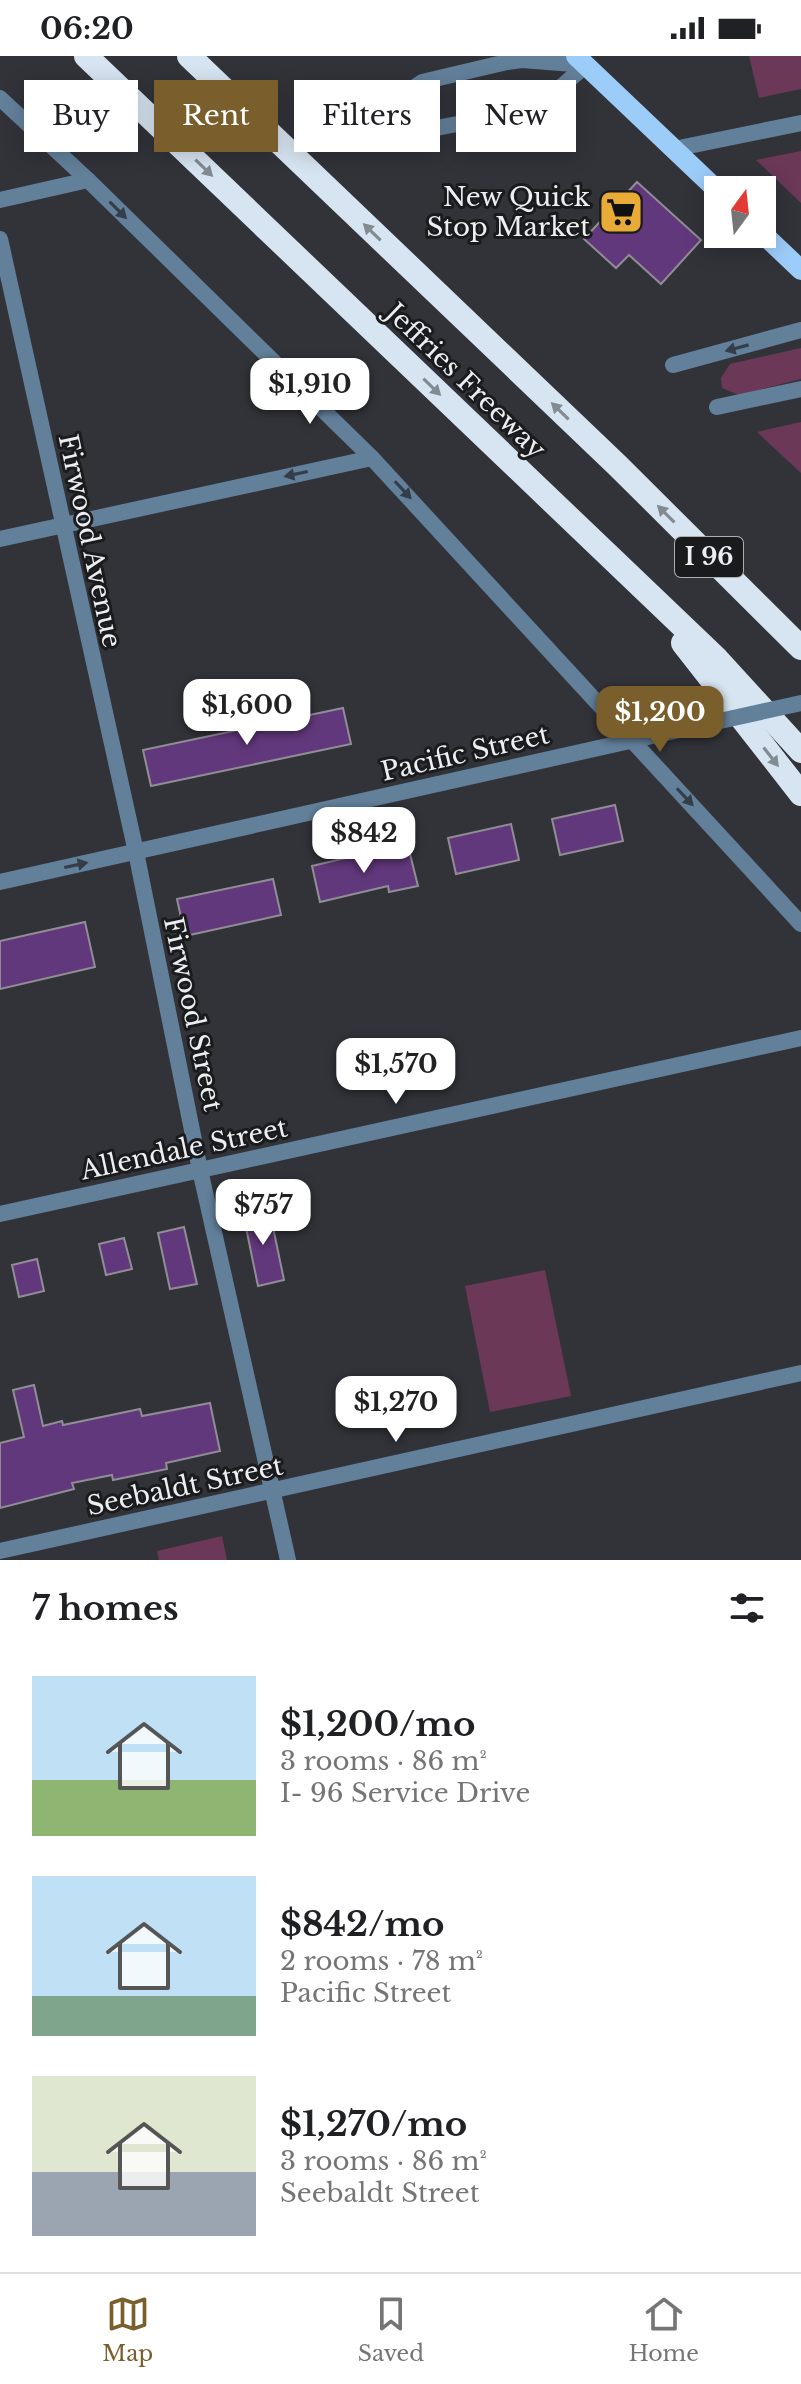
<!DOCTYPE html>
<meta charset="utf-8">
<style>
:root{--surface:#fff;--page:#f2f2f2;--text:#202124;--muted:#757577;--line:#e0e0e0;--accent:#7a5f2d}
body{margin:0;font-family:"Libre Baskerville",serif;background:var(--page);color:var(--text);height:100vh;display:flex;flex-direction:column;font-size:30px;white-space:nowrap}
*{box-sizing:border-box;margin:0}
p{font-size:26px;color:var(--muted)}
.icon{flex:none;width:44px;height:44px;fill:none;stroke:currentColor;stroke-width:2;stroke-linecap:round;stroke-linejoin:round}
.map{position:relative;height:1504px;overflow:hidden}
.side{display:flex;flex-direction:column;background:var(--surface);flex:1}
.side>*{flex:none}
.banner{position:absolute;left:24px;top:24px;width:754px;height:72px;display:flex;gap:16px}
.needle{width:52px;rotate:15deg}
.controls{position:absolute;left:704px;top:120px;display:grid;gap:16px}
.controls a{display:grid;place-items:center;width:72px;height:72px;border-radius:0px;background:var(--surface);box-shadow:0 4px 20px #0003;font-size:40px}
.price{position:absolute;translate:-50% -68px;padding:0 18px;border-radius:16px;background:#fff;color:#222;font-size:26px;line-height:52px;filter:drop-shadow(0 2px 4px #0008)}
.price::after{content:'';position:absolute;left:50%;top:48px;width:24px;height:18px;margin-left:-12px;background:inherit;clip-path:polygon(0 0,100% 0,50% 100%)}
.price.selected{background:var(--accent);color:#fff}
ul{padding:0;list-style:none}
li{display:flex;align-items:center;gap:24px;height:200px;padding:0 32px}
li span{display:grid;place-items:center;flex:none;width:224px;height:160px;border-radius:0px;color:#555}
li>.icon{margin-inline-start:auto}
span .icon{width:96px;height:96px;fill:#fffc;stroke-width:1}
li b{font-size:34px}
h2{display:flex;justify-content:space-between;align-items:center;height:96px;padding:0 32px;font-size:34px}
.tag{padding:0 28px;border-radius:0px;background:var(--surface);box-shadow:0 4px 20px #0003;font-size:28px;line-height:72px}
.tag.selected{background:var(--accent);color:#fff}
.status{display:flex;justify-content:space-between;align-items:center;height:56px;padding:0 40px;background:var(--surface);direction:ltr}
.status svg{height:22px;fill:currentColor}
.tabs{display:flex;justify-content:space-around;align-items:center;height:112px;border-top:2px solid var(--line);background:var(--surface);font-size:22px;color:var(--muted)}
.tabs a{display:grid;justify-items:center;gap:4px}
.tabs .selected{color:var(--accent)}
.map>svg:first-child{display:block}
.green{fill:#6b3858}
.building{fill:#62387c;stroke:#918d94;stroke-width:2}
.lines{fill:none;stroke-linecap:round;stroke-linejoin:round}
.minor{stroke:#63809b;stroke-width:16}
.tertiary{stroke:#63809b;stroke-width:16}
.primary{stroke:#9cccf8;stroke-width:20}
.motorway{stroke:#d7e5f2;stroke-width:24}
.minor-bridge{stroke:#63809b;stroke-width:16}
.oneway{fill:#828a92}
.oneway2{fill:#343e49}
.labels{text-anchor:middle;stroke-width:6;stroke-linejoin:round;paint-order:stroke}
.shield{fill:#1a1b1d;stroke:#aeafb2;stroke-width:2}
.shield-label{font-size:24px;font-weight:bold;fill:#eeeef2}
.poi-label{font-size:26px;fill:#eeeef2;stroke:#1a1b1d;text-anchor:end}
.street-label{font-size:26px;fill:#eeeef2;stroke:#1a1b1d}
</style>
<div class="status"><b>06:20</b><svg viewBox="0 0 49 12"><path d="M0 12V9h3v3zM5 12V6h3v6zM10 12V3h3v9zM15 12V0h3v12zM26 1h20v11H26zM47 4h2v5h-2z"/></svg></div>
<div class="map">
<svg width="801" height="1504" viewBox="0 0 801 1504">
<rect width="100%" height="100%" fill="#323339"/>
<g class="green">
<path d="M749 0H801V33L759 42Z"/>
<path d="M801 95V147L756 104Z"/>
<path d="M801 292V323L739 339 722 332 721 322 730 308Z"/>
<path d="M801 366V417L757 376Z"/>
<path d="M545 1214 571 1340 490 1356 465 1230Z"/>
<path d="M222 1480 227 1504H159L157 1495Z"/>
</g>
<g class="building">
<path d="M637 126 701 184 661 228 629 199 616 212 584 183Z"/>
<path d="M343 652 351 688 151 730 143 694Z"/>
<path d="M615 749 623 785 560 799 552 763Z"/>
<path d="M511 768 519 804 456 818 448 782Z"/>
<path d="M409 794 418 830 389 836 388 830 320 846 312 810 375 795 377 801Z"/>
<path d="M273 823 281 859 185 880 177 843Z"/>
<path d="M85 866 95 911 0 933V885Z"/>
<path d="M269 1152 284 1224 258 1230 243 1157Z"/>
<path d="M184 1171 197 1228 170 1233 158 1177Z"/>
<path d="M124 1182 132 1213 106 1219 99 1188Z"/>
<path d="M37 1203 44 1235 19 1241 12 1209Z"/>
<path d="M34 1329 43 1370 62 1365 63 1369 140 1353 142 1360 210 1347 220 1395 166 1407 167 1413 113 1424 112 1419 72 1427 74 1433 0 1452V1387L24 1381 13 1334Z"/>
</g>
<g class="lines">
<g class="minor">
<path d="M394 45 422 26 507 6 522 4 586 9 536 53 426 74"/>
<path d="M674 93 801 67"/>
<path d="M0 144 88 124"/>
<path d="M0 183 136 796 200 1114 288 1504"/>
<path d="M673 309 801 274"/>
<path d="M717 351 801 333"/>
<path d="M0 483 372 402"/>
<path d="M0 826 679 674"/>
<path d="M0 1158 801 982"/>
<path d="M0 1495 801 1317"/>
</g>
<path class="tertiary" d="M0 42 88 124 372 402 801 868"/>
<g class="primary">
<path d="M576 0 718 135"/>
<path d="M762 177 801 214"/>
</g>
<g class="motorway">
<path d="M86 0 717 603 801 695"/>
<path d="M189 0 617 409 801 592"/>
<path d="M683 587 801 738"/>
</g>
<path class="minor-bridge" d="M679 674 801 647"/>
</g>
<defs><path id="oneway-solid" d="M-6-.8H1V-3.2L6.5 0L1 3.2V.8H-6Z" transform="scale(2)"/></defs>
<g class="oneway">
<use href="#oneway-solid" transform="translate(204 112) rotate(44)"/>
<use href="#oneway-solid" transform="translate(372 176) rotate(-136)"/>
<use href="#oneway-solid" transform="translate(432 331) rotate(44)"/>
<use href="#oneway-solid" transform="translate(560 355) rotate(-136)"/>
<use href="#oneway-solid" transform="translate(666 458) rotate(-135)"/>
<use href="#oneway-solid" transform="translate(771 701) rotate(52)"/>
</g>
<g class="oneway2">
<use href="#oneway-solid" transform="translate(118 154) rotate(45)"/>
<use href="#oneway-solid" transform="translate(737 292) rotate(165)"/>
<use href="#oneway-solid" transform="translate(296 418) rotate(168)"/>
<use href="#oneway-solid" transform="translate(403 434) rotate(47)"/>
<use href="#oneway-solid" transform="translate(685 741) rotate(47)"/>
<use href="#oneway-solid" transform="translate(76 809) rotate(-12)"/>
</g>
<defs>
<g id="supermarket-square" transform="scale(2.3)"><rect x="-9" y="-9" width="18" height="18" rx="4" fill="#e9ab38" stroke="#1a1b1d"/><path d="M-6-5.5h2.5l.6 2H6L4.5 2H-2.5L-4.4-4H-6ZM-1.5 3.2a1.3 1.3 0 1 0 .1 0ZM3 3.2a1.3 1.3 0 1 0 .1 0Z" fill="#111"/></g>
</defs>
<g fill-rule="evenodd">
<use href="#supermarket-square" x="621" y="156"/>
</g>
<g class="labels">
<rect class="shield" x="675" y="481" width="68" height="40" rx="6"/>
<g class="shield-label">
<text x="709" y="509">I 96</text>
</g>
<g class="poi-label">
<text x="590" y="150">New Quick<tspan x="590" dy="30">Stop Market</tspan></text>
</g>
<g class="street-label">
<text transform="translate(466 325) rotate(44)" y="9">Jeffries Freeway</text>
<text transform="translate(90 485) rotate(78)" y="9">Firwood Avenue</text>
<text transform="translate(465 697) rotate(-13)" y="9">Pacific Street</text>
<text transform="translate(193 958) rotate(78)" y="9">Firwood Street</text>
<text transform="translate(184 1093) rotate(-12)" y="9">Allendale Street</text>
<text transform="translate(185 1430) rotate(-12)" y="9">Seebaldt Street</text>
</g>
</g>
</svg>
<div class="controls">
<a><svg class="needle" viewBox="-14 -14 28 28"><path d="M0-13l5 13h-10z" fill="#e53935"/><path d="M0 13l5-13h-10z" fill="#757577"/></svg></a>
</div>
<b class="price" style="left:310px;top:370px">$1,910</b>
<b class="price" style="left:247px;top:691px">$1,600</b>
<b class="price selected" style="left:660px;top:698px">$1,200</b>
<b class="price" style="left:364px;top:819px">$842</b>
<b class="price" style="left:396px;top:1050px">$1,570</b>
<b class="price" style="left:263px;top:1191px">$757</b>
<b class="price" style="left:396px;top:1388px">$1,270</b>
<div class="banner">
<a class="tag">Buy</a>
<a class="tag selected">Rent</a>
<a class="tag">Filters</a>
<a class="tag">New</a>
</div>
</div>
<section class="side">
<h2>7 homes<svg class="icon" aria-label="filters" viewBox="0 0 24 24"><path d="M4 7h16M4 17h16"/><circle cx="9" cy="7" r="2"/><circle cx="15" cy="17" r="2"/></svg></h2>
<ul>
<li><span style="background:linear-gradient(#bfe0f5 65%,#8fb573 0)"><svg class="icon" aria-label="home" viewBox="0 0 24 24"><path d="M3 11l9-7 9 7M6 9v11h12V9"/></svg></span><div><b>$1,200/mo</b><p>3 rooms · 86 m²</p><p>I- 96 Service Drive</p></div></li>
<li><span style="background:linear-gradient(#bfe0f5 75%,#7fa58c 0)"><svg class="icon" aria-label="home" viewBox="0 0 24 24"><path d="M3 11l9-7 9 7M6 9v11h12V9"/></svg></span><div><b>$842/mo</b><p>2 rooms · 78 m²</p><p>Pacific Street</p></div></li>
<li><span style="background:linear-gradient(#dfe7d0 60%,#9aa5b1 0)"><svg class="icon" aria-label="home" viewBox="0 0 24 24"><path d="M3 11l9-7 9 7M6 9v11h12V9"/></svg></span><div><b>$1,270/mo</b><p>3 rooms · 86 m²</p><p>Seebaldt Street</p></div></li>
</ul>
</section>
<nav class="tabs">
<a class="selected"><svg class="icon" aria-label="map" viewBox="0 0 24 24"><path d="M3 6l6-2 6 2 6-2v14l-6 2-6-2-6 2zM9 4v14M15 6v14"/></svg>Map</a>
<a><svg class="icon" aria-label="saved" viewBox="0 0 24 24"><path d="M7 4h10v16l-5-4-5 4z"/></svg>Saved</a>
<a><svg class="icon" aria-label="home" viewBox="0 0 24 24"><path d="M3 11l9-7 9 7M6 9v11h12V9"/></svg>Home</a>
</nav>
